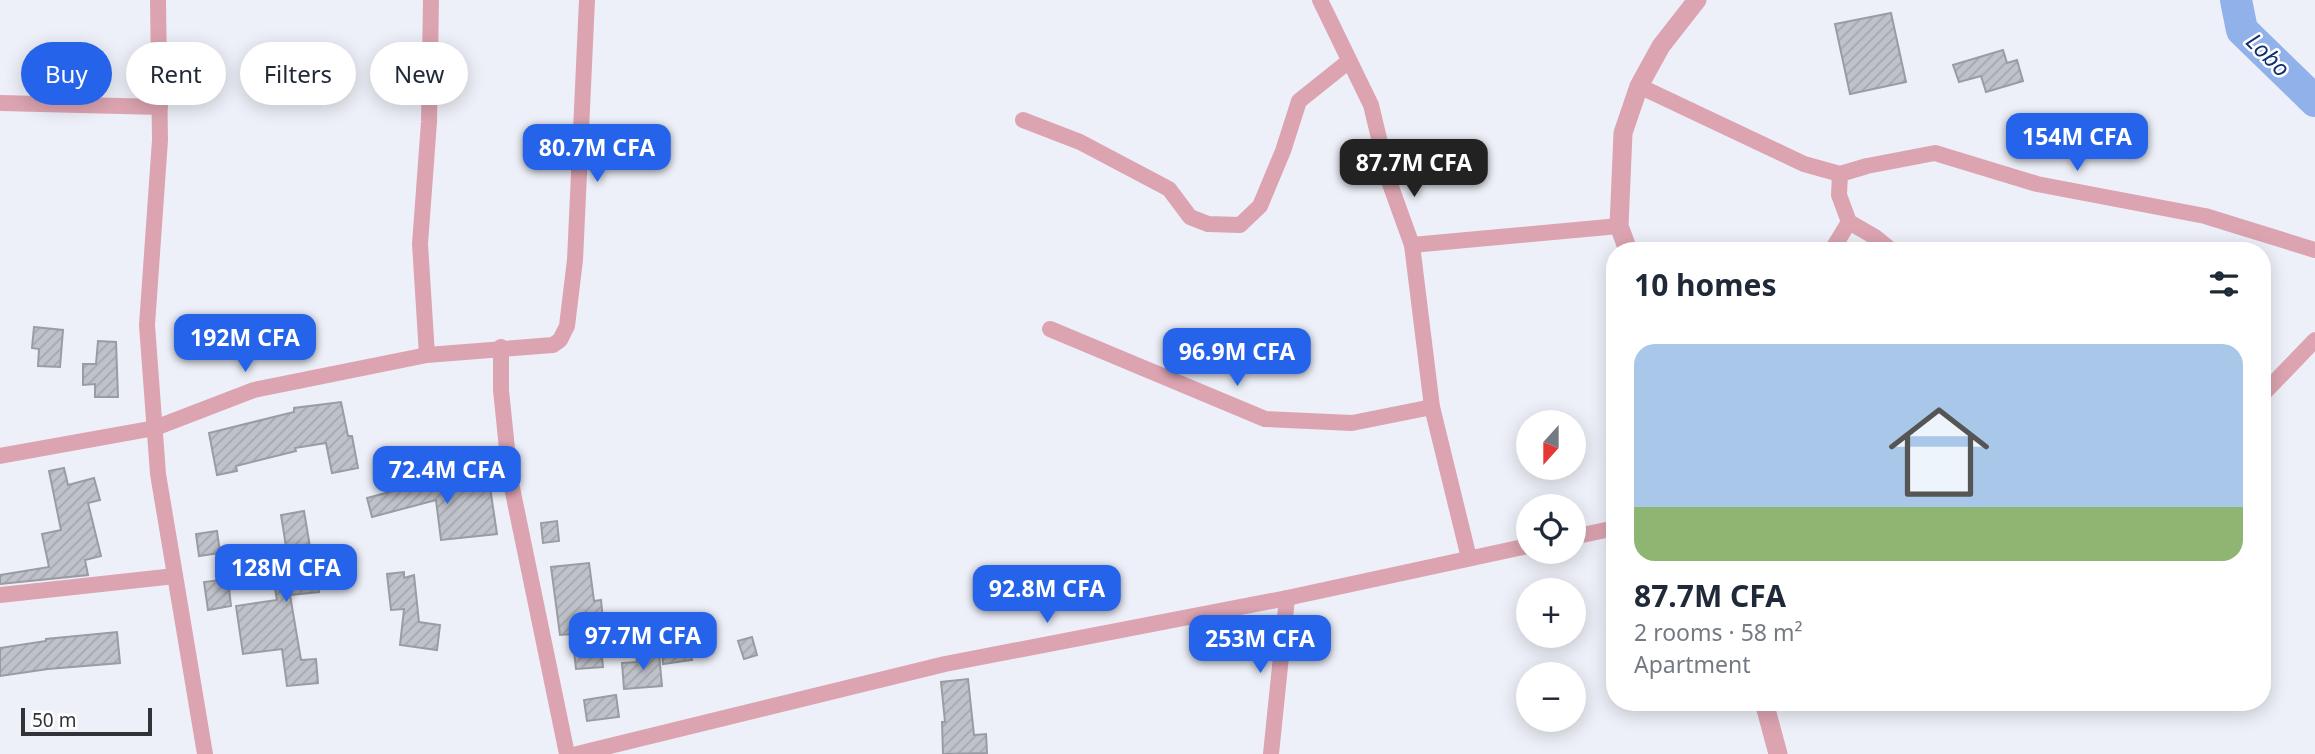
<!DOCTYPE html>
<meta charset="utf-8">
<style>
:root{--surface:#fff;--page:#f6f6f7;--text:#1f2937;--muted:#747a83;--accent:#2563eb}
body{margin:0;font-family:"Noto Sans",sans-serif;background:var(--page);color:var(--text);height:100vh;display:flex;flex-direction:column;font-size:26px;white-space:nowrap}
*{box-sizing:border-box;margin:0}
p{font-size:23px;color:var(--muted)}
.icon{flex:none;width:38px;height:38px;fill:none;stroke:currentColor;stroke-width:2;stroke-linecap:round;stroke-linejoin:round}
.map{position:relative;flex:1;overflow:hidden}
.side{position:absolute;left:1606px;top:242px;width:665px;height:469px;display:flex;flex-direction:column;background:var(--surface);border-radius:28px;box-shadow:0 4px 18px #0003}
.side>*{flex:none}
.banner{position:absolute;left:21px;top:42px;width:665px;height:63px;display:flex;gap:14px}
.needle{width:46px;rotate:201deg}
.controls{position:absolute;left:1516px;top:410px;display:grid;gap:14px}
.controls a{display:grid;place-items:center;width:70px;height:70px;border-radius:50%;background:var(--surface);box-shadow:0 4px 18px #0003;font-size:35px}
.scale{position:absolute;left:21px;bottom:18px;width:131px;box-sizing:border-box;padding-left:7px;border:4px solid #323336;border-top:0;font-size:19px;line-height:24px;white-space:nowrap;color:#323336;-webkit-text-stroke:5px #fefefe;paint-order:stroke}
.price{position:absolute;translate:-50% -60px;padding:0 16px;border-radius:14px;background:var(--accent);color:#fff;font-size:23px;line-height:46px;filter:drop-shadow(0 2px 4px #0008)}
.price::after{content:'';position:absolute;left:50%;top:42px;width:21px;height:16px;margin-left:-10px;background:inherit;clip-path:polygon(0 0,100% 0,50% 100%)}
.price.current{background:#222;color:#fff}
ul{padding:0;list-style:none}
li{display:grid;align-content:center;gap:14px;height:371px;padding:0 28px}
li span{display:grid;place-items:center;height:217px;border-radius:21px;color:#555}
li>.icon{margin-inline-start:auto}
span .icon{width:126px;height:126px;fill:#fffc;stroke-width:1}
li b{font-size:30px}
h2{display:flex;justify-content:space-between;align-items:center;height:84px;padding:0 28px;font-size:30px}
.pill{padding:0 24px;border-radius:32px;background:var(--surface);box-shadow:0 4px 18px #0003;font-size:24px;line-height:63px}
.pill.current{background:var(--accent);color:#fff}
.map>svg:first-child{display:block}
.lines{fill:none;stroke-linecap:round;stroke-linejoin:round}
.river{stroke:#91b1eb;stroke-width:32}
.building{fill:url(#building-hatch);stroke:#9a9ca4;stroke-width:2}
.minor{stroke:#dca4b1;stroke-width:16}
.tertiary{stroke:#dca4b1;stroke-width:19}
.labels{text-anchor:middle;stroke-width:5;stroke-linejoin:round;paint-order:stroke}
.water-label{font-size:23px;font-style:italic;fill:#0e2e70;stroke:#fefefe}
</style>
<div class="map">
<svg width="2315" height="754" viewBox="0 0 2315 754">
<defs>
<pattern id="building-hatch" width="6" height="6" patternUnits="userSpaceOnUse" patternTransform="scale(1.75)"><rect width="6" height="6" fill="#c0c2ca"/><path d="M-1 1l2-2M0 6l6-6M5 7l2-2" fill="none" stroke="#a5a7ae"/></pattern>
</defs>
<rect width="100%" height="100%" fill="#eef0f9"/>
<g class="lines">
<path class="river" d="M2236 0 2242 30 2315 101"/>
</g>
<g class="building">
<path d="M1891 13 1906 82 1850 94 1835 24Z"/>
<path d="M2003 50 2007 63 2017 60 2023 81 1986 92 1981 76 1959 82 1953 65Z"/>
<path d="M34 327 63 330 60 367 38 366 39 349 32 348Z"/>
<path d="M98 341 116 342 118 397H95V384L83 385V364H96Z"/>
<path d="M341 402 348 436H352L358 468 332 473 326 443 295 448 296 451 236 466 237 471 217 475 209 433 294 412V408Z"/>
<path d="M64 468 68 485 94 478 100 500 88 503 101 556 85 560 88 575 0 584V575L49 567 42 534 61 530 49 471Z"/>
<path d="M488 474 497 534 441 540 436 500 372 517 367 498 416 485 417 488Z"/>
<path d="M304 511 312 559 329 557 332 584 318 585 319 592 290 595 301 660 316 659 318 683 287 686 282 649 243 654 236 606 277 600 271 567 289 565 281 515Z"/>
<path d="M557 521 559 541 543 543 541 523Z"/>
<path d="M217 531 220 553 199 556 196 534Z"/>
<path d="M589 563 594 601 601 600 604 631H599L603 667 576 669 572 634 560 635 551 567Z"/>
<path d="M404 572V578L414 575 419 622 440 625 437 650 400 645 404 609 391 610 387 574Z"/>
<path d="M228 579 231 606 208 610 204 582Z"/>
<path d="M117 632 120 663 48 669 0 676V648L46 641V639Z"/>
<path d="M752 637 757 655 744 659 738 641Z"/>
<path d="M690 647 692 660 663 664 662 651Z"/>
<path d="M659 654 662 686 624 689 622 663 637 662 636 655Z"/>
<path d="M968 679 974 735 986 734 987 753 943 754 942 722H945L941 682Z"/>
<path d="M616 695 619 717 587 721 584 700Z"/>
</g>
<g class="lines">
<g class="minor">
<path d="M158 0 160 140 147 325 158 474 205 754"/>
<path d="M1320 0 1371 105 1390 184 1412 245 1619 226"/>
<path d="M1639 86 1804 164 1840 174 1867 166 1935 153 2037 184 2205 216 2315 250"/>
<path d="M0 103 160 107"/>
<path d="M1023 120 1080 142 1169 189 1190 217 1208 224 1240 225 1260 206 1283 151 1299 101 1349 61"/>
<path d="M1840 174 1839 195 1849 222 1875 237 1891 250"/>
<path d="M1412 245 1432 407 1469 558"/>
<path d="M1832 250 1849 222"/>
<path d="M1050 329 1265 419 1352 423 1432 407"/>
<path d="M501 347V390L510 478 567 754"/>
<path d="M427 355 420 244 429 122 431 0"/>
<path d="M2263 394 2315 340"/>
<path d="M0 456 155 428 254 390 427 355 553 345 560 340 567 326 575 260 587 0"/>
<path d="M1573 537 1615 528"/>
<path d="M0 595 175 576"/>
<path d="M577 754 945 664 1287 598 1528 546"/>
<path d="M1271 754 1287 598"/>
</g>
<g class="tertiary">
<path d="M1628 250 1619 226 1623 133 1639 86 1661 46 1697 0"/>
<path d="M1764 702 1778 754"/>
</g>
</g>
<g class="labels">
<g class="water-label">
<text transform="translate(2268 55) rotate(45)" y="8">Lobo</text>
</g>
</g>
</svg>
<div class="controls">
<a><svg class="needle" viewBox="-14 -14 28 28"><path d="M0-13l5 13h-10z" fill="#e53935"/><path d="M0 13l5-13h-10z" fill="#747a83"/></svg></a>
<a><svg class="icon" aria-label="locate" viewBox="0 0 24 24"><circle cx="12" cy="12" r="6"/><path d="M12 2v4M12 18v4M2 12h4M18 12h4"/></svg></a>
<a>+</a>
<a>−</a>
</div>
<div class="scale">50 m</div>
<b class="price" style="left:2077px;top:173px">154M CFA</b>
<b class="price" style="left:597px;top:184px">80.7M CFA</b>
<b class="price current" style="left:1414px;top:199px">87.7M CFA</b>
<b class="price" style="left:245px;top:374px">192M CFA</b>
<b class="price" style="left:1237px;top:388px">96.9M CFA</b>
<b class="price" style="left:447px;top:506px">72.4M CFA</b>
<b class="price" style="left:286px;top:604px">128M CFA</b>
<b class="price" style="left:1047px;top:625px">92.8M CFA</b>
<b class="price" style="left:643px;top:672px">97.7M CFA</b>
<b class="price" style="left:1260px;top:675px">253M CFA</b>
<div class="banner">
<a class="pill current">Buy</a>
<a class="pill">Rent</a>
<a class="pill">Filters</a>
<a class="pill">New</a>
</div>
<section class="side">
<h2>10 homes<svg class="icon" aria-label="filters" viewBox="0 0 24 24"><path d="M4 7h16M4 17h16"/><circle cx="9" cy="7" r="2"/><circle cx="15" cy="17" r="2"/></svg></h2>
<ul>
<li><span style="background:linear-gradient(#a9c7e8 75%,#8fb573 0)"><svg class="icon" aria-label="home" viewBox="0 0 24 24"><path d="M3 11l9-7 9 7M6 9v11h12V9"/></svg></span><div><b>87.7M CFA</b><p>2 rooms · 58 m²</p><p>Apartment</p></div></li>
</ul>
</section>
</div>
